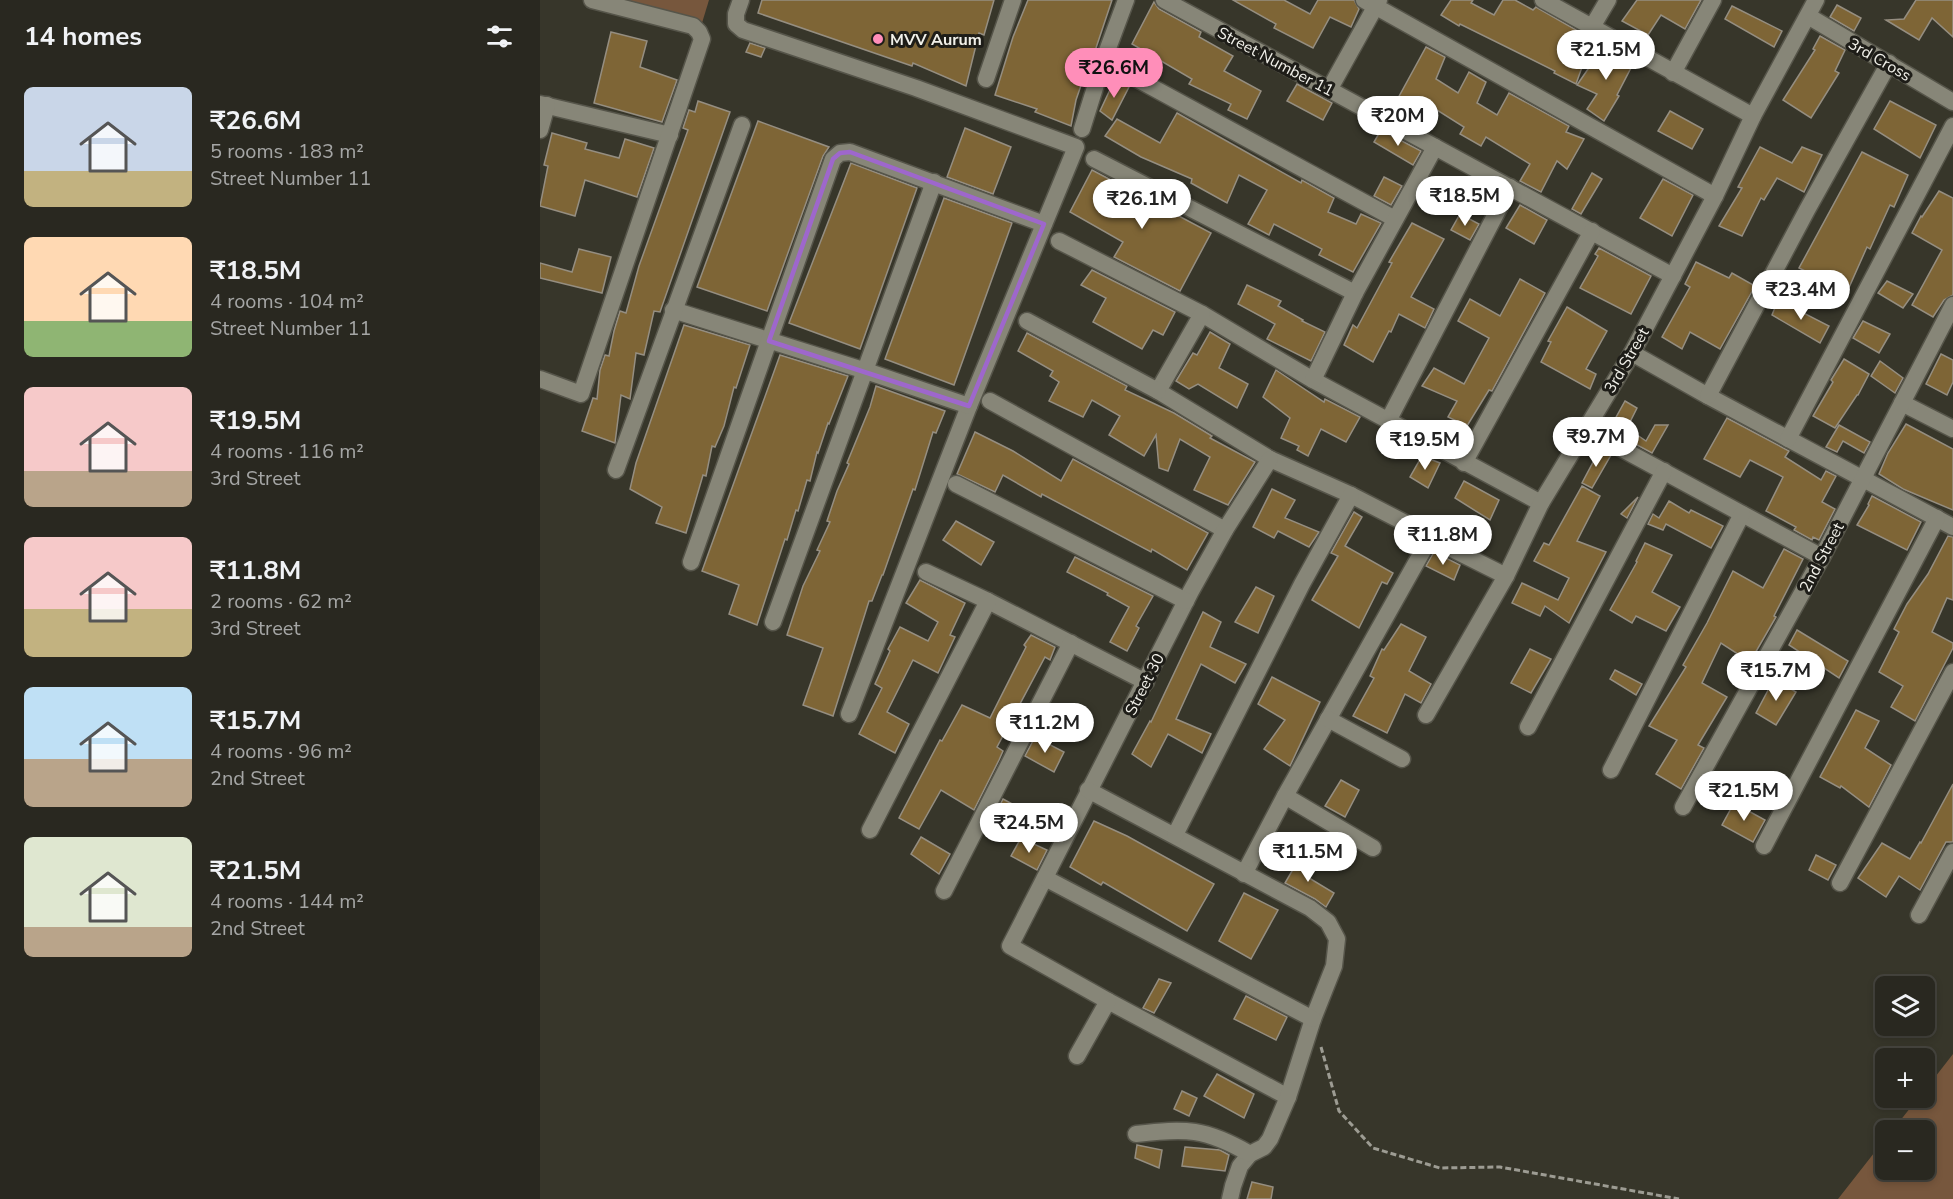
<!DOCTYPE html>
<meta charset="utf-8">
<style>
:root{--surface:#292820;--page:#313029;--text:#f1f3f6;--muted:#a5a6a5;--line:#45443e;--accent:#ff8eb9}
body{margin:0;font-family:"Nunito Sans",sans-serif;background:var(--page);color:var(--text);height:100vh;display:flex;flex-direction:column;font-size:22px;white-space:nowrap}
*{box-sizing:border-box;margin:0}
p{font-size:20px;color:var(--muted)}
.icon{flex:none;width:33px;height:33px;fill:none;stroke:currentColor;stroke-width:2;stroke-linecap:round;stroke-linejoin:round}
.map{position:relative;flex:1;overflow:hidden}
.side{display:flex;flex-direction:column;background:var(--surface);width:540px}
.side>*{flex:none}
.tools{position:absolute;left:1335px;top:976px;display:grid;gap:12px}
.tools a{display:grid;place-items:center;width:60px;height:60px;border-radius:9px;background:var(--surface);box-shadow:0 3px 9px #0003,0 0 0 2px var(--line);font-size:30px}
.price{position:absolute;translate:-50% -51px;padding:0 14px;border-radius:21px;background:#fff;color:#222;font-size:20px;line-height:39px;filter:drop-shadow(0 2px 3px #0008)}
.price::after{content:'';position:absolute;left:50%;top:36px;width:18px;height:14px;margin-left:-9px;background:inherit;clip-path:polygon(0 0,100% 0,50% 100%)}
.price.selected{background:var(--accent);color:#111}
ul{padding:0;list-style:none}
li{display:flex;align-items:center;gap:18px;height:150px;padding:0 24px}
li span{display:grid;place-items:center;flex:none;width:168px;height:120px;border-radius:9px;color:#555}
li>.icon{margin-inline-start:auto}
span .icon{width:72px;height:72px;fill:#fffc;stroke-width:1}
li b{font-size:26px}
h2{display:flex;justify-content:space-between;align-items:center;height:72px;padding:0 24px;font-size:26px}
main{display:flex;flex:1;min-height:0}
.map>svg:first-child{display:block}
.green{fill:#77573d}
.building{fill:#7e6536;stroke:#958e81;stroke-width:1.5}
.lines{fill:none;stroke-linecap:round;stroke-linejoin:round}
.street-casing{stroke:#56554a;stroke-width:19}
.path{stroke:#9d9c93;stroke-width:3;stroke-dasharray:6 3;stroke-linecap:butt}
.street{stroke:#878678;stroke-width:16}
.marked{fill:none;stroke:#9e67cc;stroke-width:4.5;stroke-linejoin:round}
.poi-dot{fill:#ff8eb9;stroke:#1e1d18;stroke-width:2}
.labels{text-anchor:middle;stroke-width:6;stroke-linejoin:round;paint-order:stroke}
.poi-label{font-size:16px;font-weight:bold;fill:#f1f0e9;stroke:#1e1d18;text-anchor:start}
.street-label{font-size:16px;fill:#f1f0e9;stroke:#1e1d18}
</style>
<main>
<section class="side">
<h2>14 homes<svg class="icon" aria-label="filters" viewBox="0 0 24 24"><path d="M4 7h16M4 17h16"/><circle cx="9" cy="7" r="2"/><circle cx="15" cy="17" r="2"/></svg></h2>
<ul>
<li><span style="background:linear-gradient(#c9d6e8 70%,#c2b280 0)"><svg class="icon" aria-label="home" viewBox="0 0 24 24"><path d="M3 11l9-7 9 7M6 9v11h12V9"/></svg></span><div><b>₹26.6M</b><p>5 rooms · 183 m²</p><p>Street Number 11</p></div></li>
<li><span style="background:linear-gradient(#ffd9b3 70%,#8fb573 0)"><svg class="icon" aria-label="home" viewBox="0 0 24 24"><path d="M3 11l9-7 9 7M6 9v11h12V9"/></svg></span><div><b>₹18.5M</b><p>4 rooms · 104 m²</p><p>Street Number 11</p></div></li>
<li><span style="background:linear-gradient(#f6c9c9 70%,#b9a48a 0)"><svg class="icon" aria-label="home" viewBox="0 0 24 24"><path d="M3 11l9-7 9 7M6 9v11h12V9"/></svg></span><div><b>₹19.5M</b><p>4 rooms · 116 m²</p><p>3rd Street</p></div></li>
<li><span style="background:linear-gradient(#f6c9c9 60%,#c2b280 0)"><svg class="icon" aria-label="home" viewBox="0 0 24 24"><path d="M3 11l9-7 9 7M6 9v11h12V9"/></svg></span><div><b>₹11.8M</b><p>2 rooms · 62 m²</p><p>3rd Street</p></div></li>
<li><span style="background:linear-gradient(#bfe0f5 60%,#b9a48a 0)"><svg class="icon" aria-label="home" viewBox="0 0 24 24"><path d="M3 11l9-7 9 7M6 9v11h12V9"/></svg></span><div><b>₹15.7M</b><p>4 rooms · 96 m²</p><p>2nd Street</p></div></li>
<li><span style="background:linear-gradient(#dfe7d0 75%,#b9a48a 0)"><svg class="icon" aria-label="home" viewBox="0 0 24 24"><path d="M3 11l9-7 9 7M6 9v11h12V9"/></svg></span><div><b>₹21.5M</b><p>4 rooms · 144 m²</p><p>2nd Street</p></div></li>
</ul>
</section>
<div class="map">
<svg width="1413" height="1199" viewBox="0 0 1413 1199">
<rect width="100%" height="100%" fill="#37362a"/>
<g class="green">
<path d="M79 0H169L162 23Z"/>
<path d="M1413 1054V1199H1298L1345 1139 1346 1170H1384V1131H1352L1378 1098H1384L1385 1090Z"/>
</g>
<g class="building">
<path d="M222 0H454L444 35 439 33 426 86 373 63 372 66 218 13Z"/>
<path d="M488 0H572L550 66 548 65 536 100 531 126 495 112 497 109 455 95 473 37Z"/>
<path d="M693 0H744L770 14 778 0H814L819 9 811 27 790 17 773 48 734 28 736 24Z"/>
<path d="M911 0H933L931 3 954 15 963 0H975L993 10 996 7 1052 39 1036 84 1014 73 1015 71 920 24 919 26 901 15Z"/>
<path d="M1097 0H1161L1145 29 1121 15 1108 35 1082 21Z"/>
<path d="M1376 0H1413V37L1392 18 1379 40 1346 20 1364 19Z"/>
<path d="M614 2 619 9 661 32 659 37 693 56 684 71 721 91 707 119 688 110 691 104 649 84 652 79 592 44Z"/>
<path d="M1297 5 1321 18 1314 31 1290 17Z"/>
<path d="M1192 6 1242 31 1234 47 1185 19Z"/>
<path d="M71 32 107 41 100 67 137 80 122 122 54 103Z"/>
<path d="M1280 36 1305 50 1295 71 1299 73 1271 118 1243 100 1275 50 1273 49Z"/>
<path d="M210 43 225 48 221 57 206 52Z"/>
<path d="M1064 46 1094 62 1077 95 1079 96 1064 121 1047 109 1057 94 1037 85Z"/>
<path d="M886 47 905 57 896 79 918 93 929 72 946 82 937 103 957 115 969 93 1029 126 1026 132 1044 139 1027 169 1017 161 1001 192 980 181 990 164 946 137 941 146 920 134 924 127 886 103 877 125 851 111Z"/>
<path d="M575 79 589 87 572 120 560 111Z"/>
<path d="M757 84 792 103 783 120 747 101Z"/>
<path d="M158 101 190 112 120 312 114 311 104 355 96 353 90 399 81 395 75 443 42 431 53 398 57 399 60 370 65 355 69 356 74 331 80 311 86 313 99 266 148 130 143 128 149 110 155 112Z"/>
<path d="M1350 101 1396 125 1380 158 1334 129Z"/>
<path d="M1130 111 1163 129 1152 149 1118 131Z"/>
<path d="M637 113 761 183 762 180 794 198 788 212 816 224 821 214 841 223 813 272 779 255 782 249 734 224 729 235 708 224 727 190 699 175 687 203 651 183 652 179 601 157 565 136 577 119 620 143Z"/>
<path d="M218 121 289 147 283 156 227 311 157 287Z"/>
<path d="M425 128 471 147 453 194 407 177Z"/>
<path d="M841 130 881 151 873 165 834 142Z"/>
<path d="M12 133 47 143 45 149 79 158 85 139 114 148 97 197 45 180 35 216 0 206 8 166 4 165Z"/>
<path d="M1220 147 1252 163 1262 147 1282 155 1264 192 1237 178 1224 200 1221 198 1202 236 1179 226 1202 188 1198 187Z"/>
<path d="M1322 152 1368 175 1354 207 1350 205 1330 249 1327 247 1307 292 1259 268Z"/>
<path d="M311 163 377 188 320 349 249 323Z"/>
<path d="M552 170 671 233 640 291 574 257 583 242 530 212Z"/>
<path d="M1052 173 1062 179 1041 214 1032 209Z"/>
<path d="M844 177 862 186 851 205 834 196Z"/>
<path d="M1123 179 1153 195 1132 236 1100 218Z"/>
<path d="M1399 191 1413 198V295L1404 300 1393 317 1372 305 1402 250 1372 233 1381 216 1382 217Z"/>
<path d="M404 198 472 223 414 385 345 359Z"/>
<path d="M980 205 1007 220 994 244 966 228Z"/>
<path d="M920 214 939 224 930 240 911 230Z"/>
<path d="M872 223 904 239 871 297 894 309 885 328 859 314 851 332 849 331 833 362 804 345 813 325 817 328 852 263 849 262Z"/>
<path d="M1059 248 1111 276 1091 314 1040 288 1058 256 1055 254Z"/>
<path d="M39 249 71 257 62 293 0 278V263L32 272Z"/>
<path d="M1156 262 1189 278 1192 273 1215 286 1180 349 1150 332 1142 349 1122 337 1150 287 1145 284Z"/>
<path d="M552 270 635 312 623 335 613 330 602 349 553 322 566 298 541 285Z"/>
<path d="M980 279 1005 293 952 391 949 390 927 426 908 417 917 401 882 386 894 368 924 384 949 338 918 321 930 299 960 316Z"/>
<path d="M1347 281 1373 294 1363 308 1338 293Z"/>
<path d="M707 285 741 301 738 306 763 320 762 321 785 332 771 361 727 339 735 324 698 304Z"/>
<path d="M1238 300 1289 326 1280 343 1232 315Z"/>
<path d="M1027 307 1067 331 1046 369 1056 374 1050 389 1001 362 1011 342 1008 341Z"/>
<path d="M1323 321 1350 334 1339 353 1313 338Z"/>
<path d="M144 325 210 345 196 388 194 387 184 426 175 447 172 446 166 476 163 475 146 533 116 523 122 507 90 489 96 463Z"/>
<path d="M670 332 690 344 679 368 708 384 697 408 658 384 649 389 636 381 653 353 657 355Z"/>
<path d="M487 333 587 386 585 390 634 413 672 436 670 438 715 462 688 505 654 490 670 457 640 439 628 471 619 468 616 435 604 456 569 435 580 416 552 400 543 417 509 401 519 382 510 376 513 371 478 351Z"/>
<path d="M1401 354 1413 360V382L1407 395 1386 384Z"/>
<path d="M240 355 308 376 289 424 288 423 278 453 277 452 270 481 267 480 258 511 256 510 247 540 245 539 217 625 189 614 199 585 162 571Z"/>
<path d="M1304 359 1329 374 1318 395H1317L1295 428 1273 416 1293 382 1291 380Z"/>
<path d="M1340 361 1363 378 1355 393 1331 376Z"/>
<path d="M736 370 784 402 785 399 820 417 806 442 781 429 768 456 757 450 759 446 741 438 750 418 723 397Z"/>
<path d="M336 386 405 411 396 433 393 432 375 490 373 489 343 575H342L332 601H329L293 716 263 705 283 648 247 635 263 586 280 551 277 550 290 522 287 521 297 491 309 464 307 463 330 407Z"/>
<path d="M1085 401 1097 408 1087 428 1106 441 1115 425H1128L1112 453 1069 430Z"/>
<path d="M1187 418 1249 451 1245 457 1281 480 1286 471 1296 476 1282 502 1295 509 1279 540 1273 537 1272 540 1254 530 1256 527 1226 511 1243 477 1210 460 1200 477 1164 459Z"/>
<path d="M1366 424 1413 449V510L1363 489 1339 474 1348 453Z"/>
<path d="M1299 425 1330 442 1324 453 1303 441 1297 452 1286 447Z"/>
<path d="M435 432 473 451 521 481 533 459 668 533 647 570 612 549 611 552 502 494 501 497 463 475 455 492 417 474Z"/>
<path d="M1060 449 1071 455 1052 488 1042 483Z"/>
<path d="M882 456 900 463 888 488 870 477Z"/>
<path d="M924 481 959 500 950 520 915 498Z"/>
<path d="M1042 486 1060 496 1037 541 1066 552 1029 623 1005 606 1000 616 972 603 982 583 1018 600 1029 578 994 561 1004 543 1009 545Z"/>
<path d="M732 489 755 500 745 518 779 532 769 547 738 531 734 538 713 527Z"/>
<path d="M1332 496 1381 522 1367 550 1317 525 1329 505 1328 504Z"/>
<path d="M1098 497 1087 518 1081 514Z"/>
<path d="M1129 501 1149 513 1151 510 1183 526 1171 548 1126 524 1123 530 1108 524 1113 514 1119 518Z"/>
<path d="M814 512 822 517 805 546 853 573 847 584 842 582 819 628 772 600 798 556 791 553Z"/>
<path d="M416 521 454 542 441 565 403 540Z"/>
<path d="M1408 536 1413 537V600L1407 598 1392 632 1413 643V648L1375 721 1351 707 1363 686 1339 672 1359 632 1354 629 1367 604 1388 574Z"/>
<path d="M1105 543 1132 555 1112 592 1140 607 1126 631 1096 616 1092 623 1070 610 1097 562 1096 561Z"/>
<path d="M1244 549 1263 559 1234 616 1236 617 1210 662 1181 643 1162 683 1187 697 1158 745 1164 748 1141 789 1116 774 1137 740 1109 726 1146 667 1143 665 1167 623 1193 571 1223 588Z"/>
<path d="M894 552 920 565 914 580 886 566Z"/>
<path d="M535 557 613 596 596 626 599 628 587 651 570 642 589 607 567 595 568 593 527 572Z"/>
<path d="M380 580 425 603 410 635 415 637 398 673 373 660 347 712 369 724 355 753 319 734 342 688 335 684 350 651 348 649 360 627 388 641 398 622 366 603Z"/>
<path d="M716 587 734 596 718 633 695 622Z"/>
<path d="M663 612 681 622 670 647 706 664 695 683 661 664 636 719 671 734 662 753 628 734 611 767 592 754 610 721 611 722Z"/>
<path d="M861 624 886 637 869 671 891 684 881 703 865 694 847 733 813 716 834 678 830 676 842 649 844 650Z"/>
<path d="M1257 630 1308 661 1299 678 1249 645Z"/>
<path d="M491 635 515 647 510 660 505 657 457 747 463 751 459 760 434 810 401 790 379 829 359 818 400 740 402 741 422 705 450 718 486 647 484 645Z"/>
<path d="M990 649 1011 659 991 693 971 683Z"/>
<path d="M1075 670 1102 684 1096 695 1070 679Z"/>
<path d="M732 677 780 702 750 766 724 749 745 720 718 704Z"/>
<path d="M1234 679 1256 692 1236 725 1216 713Z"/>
<path d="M1316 710 1339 721 1325 748 1351 765 1329 807 1301 786 1300 788 1280 777Z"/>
<path d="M495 737 524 752 514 772 485 756Z"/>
<path d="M801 780 819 790 805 817 785 806Z"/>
<path d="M1413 784V842H1406L1380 890 1359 876 1346 897 1318 878 1342 843 1370 859 1380 842 1381 843Z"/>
<path d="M463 799 491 814 481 833 453 819Z"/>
<path d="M1194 803 1225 820 1213 842 1182 825Z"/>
<path d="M554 821 587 836 674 884 647 931 563 882 561 885 530 867Z"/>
<path d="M381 837 410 854 399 874 371 854Z"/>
<path d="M481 838 507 850 497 870 471 856Z"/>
<path d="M1276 855 1296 865 1288 880 1269 870Z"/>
<path d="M759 859 775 869 769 878 794 893 786 907 775 899 745 883Z"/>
<path d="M704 893 738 910 711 959 679 941Z"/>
<path d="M619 979 631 983 614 1013 603 1008Z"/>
<path d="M706 996 747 1017 736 1040 694 1019Z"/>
<path d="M677 1074 714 1094 704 1118 664 1096Z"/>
<path d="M642 1091 657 1098 649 1116 634 1109Z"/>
<path d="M597 1145 622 1150 619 1168 595 1158Z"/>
<path d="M645 1147 680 1150 689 1155 685 1171 642 1166Z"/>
<path d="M712 1182 733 1187 731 1199H707Z"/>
</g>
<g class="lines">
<g class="street-casing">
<g id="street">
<path d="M201 0 196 14V24L203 30 376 88 536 147 429 406 309 714"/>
<path d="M624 0 1133 276"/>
<path d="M824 0 1175 196"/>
<path d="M1003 0 1213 116"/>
<path d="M1268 16 1413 102"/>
<path d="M1052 27 1068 0"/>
<path d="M584 72 855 219"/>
<path d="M1133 73 1173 0"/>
<path d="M446 79 473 0"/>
<path d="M789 90 839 0"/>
<path d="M0 104 130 135"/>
<path d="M542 129 564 59 586 0"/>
<path d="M0 130 7 105"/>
<path d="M554 159 815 293"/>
<path d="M519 241 662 314 773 380 1001 503"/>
<path d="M133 310 326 371 429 406"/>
<path d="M662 314 618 391 730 459 811 495 875 528 890 538 745 796 704 874"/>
<path d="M487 321 618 391"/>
<path d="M1092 353 1168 396 1413 527"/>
<path d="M0 379 41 394 162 39 159 32 153 26 52 0"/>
<path d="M773 380 815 293 895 147"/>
<path d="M1168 396 1267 210 1349 63"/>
<path d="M450 401 685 530"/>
<path d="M1362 403 1413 429"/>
<path d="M848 421 970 187"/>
<path d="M1045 429 1282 557"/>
<path d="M1248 439 1413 126"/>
<path d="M730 459 685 530 651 591 470 946 568 1001 748 1097"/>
<path d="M924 463 1052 231"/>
<path d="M76 470 202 125"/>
<path d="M416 484 646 601"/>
<path d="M890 538 966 576"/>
<path d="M151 562 293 159 300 153 310 152 504 224"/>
<path d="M386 572 448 601 606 682"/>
<path d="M233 622 394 182"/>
<path d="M886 715 966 576 1001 503 1092 353 1175 196 1213 116 1276 0"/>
<path d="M788 719 862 759"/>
<path d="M988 727 1124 471"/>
<path d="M1071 770 1202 514"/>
<path d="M548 790 770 908 788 922 797 939 794 966 773 1019 748 1097 730 1139 724 1147 710 1154 700 1166 693 1186 690 1199"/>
<path d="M745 796 833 848"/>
<path d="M1143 807 1282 557 1413 305"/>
<path d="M330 830 448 601"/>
<path d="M635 835 762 584 811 495"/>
<path d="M1224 846 1397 518"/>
<path d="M505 878 773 1019"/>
<path d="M1300 883 1413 672"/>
<path d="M404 891 531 643"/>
<path d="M1379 915 1413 852"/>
<path d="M537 1056 568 1001"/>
<path d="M596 1134C646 1128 665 1128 710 1154"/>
</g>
</g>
<path class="path" d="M781 1047 799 1111 833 1148 900 1168 960 1167 1139 1199"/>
<use href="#street" class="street"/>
</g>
<path class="marked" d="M310 152 504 224 429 406 229 341 293 159 300 153Z"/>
<circle class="poi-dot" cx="338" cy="39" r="6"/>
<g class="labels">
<g class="poi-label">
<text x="350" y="45">MVV Aurum</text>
</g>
<g class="street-label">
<text transform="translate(1340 59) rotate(30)" y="6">3rd Cross</text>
<text transform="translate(736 61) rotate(28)" y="6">Street Number 11</text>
<text transform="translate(1086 360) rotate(-60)" y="6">3rd Street</text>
<text transform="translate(1281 557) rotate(-62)" y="6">2nd Street</text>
<text transform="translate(604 684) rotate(-63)" y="6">Street 30</text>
</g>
</g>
</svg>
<div class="tools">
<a><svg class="icon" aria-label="layers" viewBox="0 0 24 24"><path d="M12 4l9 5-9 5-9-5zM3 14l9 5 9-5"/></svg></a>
<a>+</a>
<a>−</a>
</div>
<b class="price" style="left:1066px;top:81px">₹21.5M</b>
<b class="price selected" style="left:574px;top:99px">₹26.6M</b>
<b class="price" style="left:858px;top:147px">₹20M</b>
<b class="price" style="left:925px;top:227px">₹18.5M</b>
<b class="price" style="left:602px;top:230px">₹26.1M</b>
<b class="price" style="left:1261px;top:321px">₹23.4M</b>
<b class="price" style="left:1056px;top:468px">₹9.7M</b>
<b class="price" style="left:885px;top:471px">₹19.5M</b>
<b class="price" style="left:903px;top:566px">₹11.8M</b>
<b class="price" style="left:1236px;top:702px">₹15.7M</b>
<b class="price" style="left:505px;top:754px">₹11.2M</b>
<b class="price" style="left:1204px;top:822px">₹21.5M</b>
<b class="price" style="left:489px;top:854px">₹24.5M</b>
<b class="price" style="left:768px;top:883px">₹11.5M</b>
</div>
</main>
